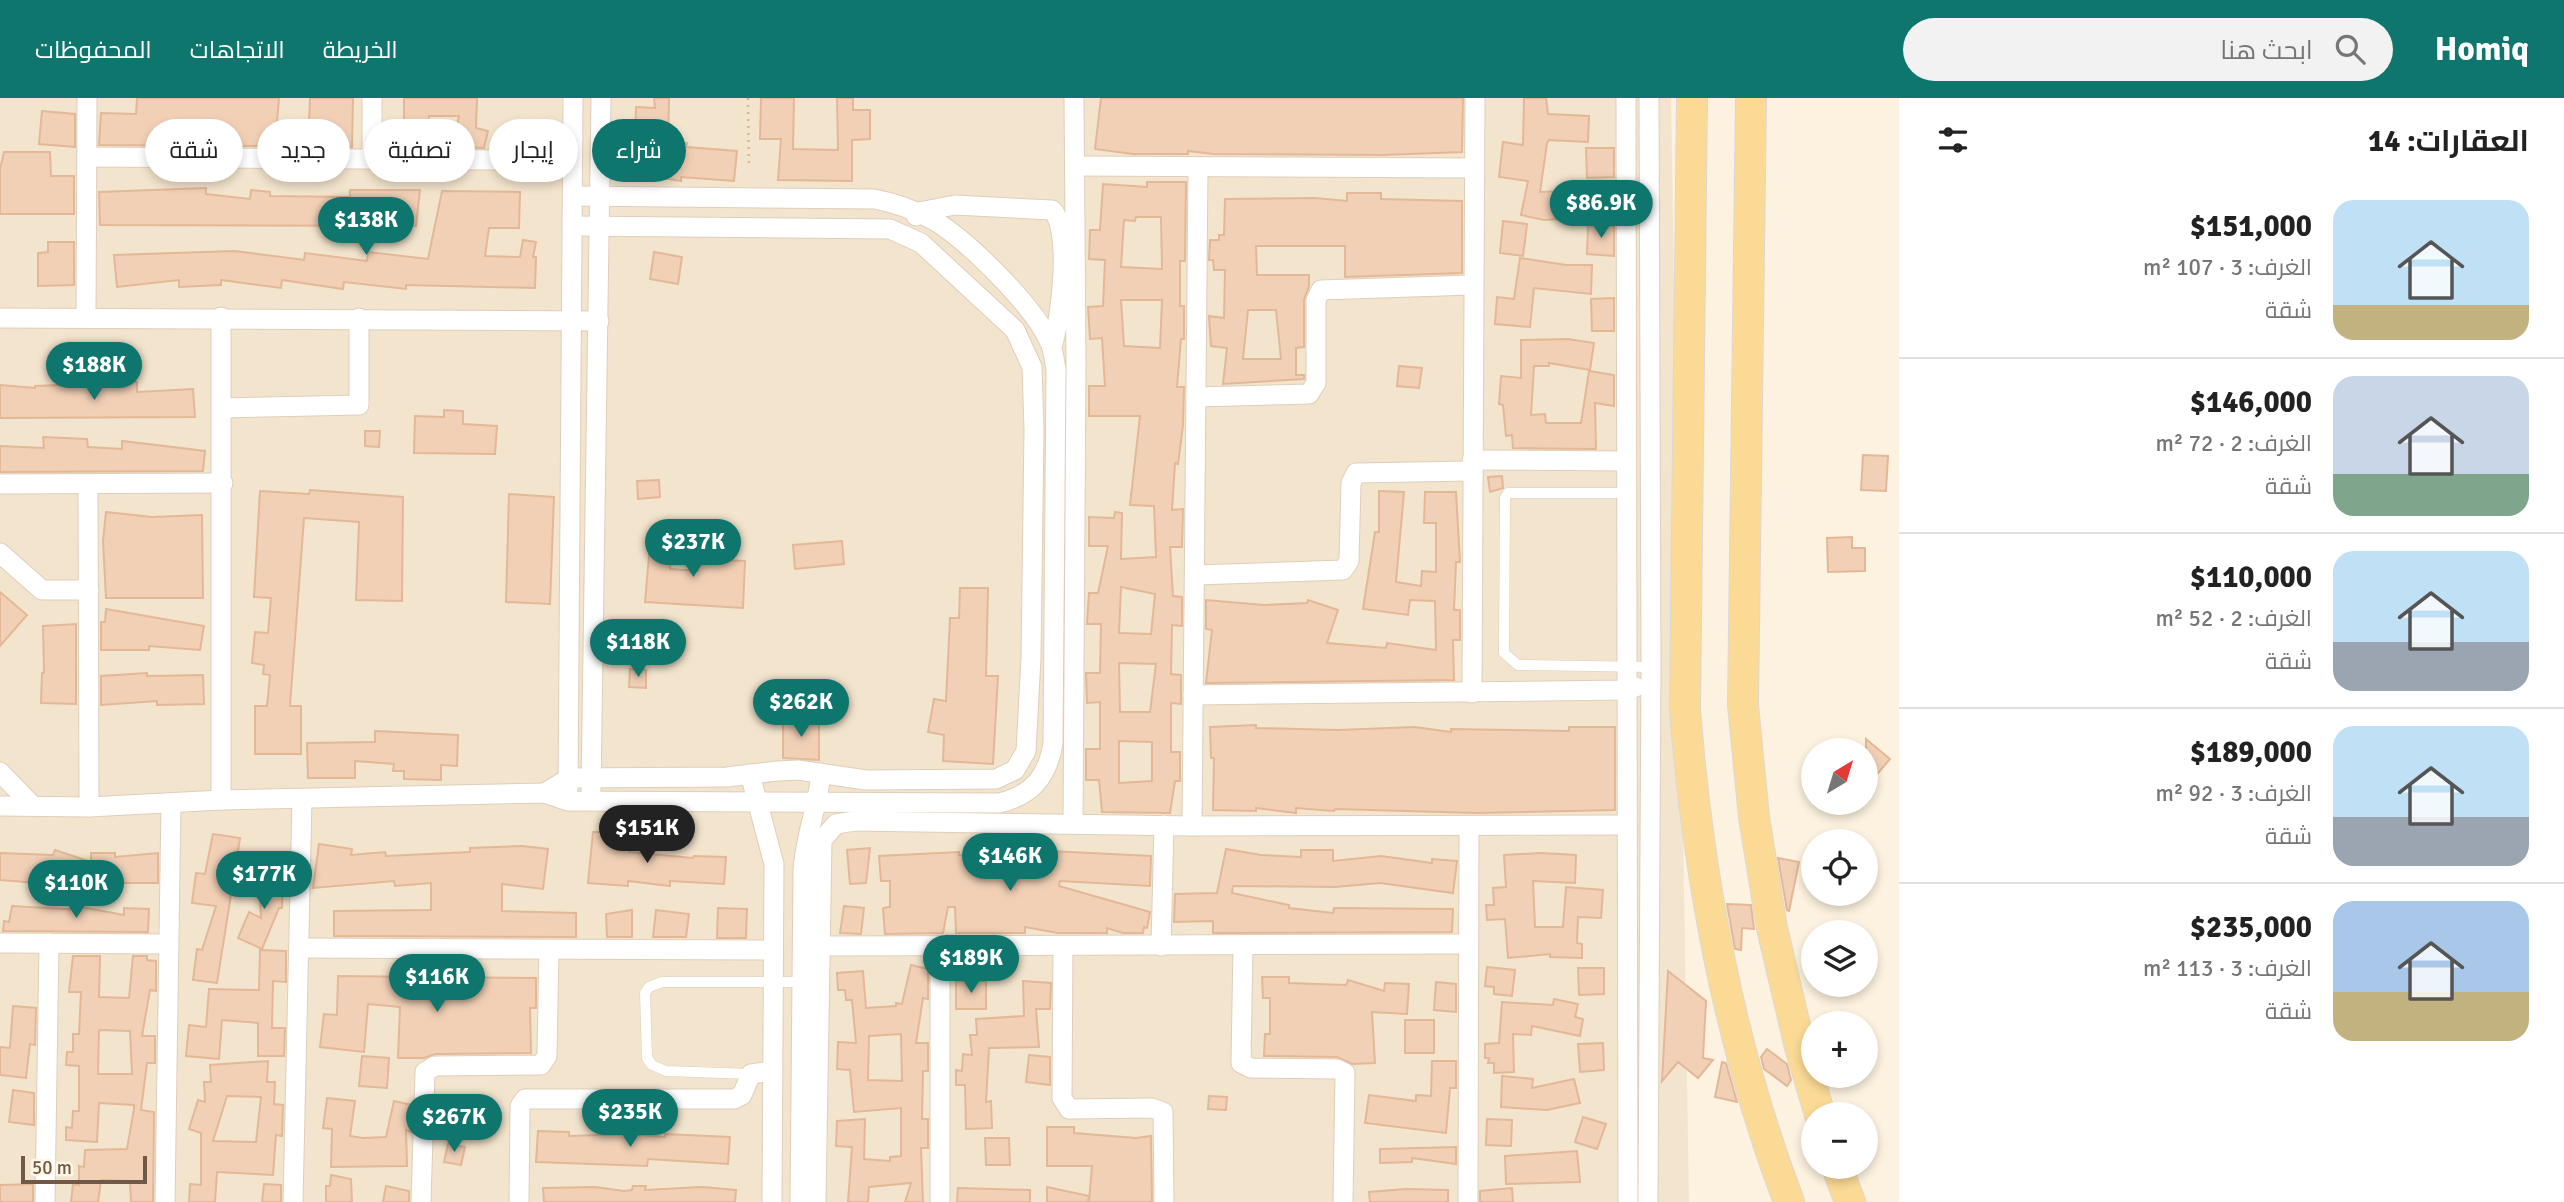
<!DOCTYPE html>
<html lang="ar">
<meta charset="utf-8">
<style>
:root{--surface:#fff;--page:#f2f2f2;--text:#222;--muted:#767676;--line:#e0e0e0;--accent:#0f766e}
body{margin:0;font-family:Signika,Cairo,sans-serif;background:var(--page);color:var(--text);direction:rtl;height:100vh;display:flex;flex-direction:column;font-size:26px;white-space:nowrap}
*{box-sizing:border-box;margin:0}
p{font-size:23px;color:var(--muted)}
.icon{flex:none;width:38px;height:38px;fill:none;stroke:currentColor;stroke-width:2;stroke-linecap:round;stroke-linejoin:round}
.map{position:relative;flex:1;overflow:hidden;direction:ltr}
.panel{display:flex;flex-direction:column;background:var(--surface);width:665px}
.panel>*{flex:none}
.hud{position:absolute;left:21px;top:21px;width:665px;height:63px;direction:rtl;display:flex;gap:14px}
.needle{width:46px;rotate:38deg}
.buttons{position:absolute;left:1801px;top:640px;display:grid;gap:14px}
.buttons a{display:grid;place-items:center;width:77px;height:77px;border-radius:50%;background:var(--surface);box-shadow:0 4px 10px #0003;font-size:35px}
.scale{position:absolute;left:21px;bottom:18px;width:126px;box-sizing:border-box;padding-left:7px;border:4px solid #715847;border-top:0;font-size:19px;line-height:24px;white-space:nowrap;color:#715847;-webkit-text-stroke:5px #fff6e4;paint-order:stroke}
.price{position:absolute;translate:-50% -60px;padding:0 16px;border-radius:24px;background:var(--accent);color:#fff;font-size:23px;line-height:46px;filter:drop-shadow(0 2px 4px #0008)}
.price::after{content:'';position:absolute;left:50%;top:42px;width:21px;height:16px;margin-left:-10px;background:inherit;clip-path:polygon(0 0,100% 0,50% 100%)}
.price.on{background:#222;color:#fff}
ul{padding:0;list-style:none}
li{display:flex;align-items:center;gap:21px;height:175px;padding:0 35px}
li+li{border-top:2px solid var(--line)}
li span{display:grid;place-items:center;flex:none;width:196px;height:140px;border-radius:21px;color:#555}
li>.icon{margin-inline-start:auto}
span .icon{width:84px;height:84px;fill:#fffc;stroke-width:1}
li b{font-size:30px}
h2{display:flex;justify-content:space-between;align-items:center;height:84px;padding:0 35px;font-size:30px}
.tag{padding:0 24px;border-radius:32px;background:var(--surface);box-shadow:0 4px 10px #0003;font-size:24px;line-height:63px}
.tag.on{background:var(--accent);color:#fff}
header{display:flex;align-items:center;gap:42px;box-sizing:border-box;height:98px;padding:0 35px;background:var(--accent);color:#fff}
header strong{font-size:33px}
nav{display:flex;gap:38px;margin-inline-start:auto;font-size:24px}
.search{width:490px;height:63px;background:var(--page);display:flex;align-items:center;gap:18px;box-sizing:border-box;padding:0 24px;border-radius:38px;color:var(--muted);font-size:26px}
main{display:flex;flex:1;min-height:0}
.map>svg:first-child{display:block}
.residential{fill:#f3e4cd}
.building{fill:#f1d0b6;stroke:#e3b897;stroke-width:2;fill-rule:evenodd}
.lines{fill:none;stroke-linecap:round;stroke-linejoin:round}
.service-casing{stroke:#dfcebb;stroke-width:11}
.minor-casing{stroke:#dfcebb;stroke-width:21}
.primary-casing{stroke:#ddd7d3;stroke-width:32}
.path{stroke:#d5b49a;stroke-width:2.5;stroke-dasharray:2 5;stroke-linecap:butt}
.service{stroke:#fff;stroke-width:10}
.minor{stroke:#fff;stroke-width:19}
.primary{stroke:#fbda96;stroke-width:30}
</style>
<header>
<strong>Homiq</strong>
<div class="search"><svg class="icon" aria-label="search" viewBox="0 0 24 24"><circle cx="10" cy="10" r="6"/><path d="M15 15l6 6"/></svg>ابحث هنا</div>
<nav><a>الخريطة</a><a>الاتجاهات</a><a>المحفوظات</a></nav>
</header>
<main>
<section class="panel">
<h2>العقارات: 14<svg class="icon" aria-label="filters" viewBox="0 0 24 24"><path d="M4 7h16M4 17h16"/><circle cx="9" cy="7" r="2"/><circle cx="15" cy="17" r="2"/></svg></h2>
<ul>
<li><span style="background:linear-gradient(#bfe0f5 75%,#c2b280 0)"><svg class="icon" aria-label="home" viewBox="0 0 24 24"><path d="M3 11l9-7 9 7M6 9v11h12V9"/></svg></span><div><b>$151,000</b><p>الغرف: 3 · 107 m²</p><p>شقة</p></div></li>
<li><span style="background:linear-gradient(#c9d6e8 70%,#7fa58c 0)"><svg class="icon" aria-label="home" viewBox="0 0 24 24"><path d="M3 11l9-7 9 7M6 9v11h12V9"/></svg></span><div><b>$146,000</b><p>الغرف: 2 · 72 m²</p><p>شقة</p></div></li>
<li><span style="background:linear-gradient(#bfe0f5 65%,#9aa5b1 0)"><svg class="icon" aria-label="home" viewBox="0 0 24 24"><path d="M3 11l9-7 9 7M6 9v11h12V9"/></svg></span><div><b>$110,000</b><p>الغرف: 2 · 52 m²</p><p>شقة</p></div></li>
<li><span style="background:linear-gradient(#bfe0f5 65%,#9aa5b1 0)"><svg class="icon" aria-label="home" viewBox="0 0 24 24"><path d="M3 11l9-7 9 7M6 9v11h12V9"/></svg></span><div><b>$189,000</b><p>الغرف: 3 · 92 m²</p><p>شقة</p></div></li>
<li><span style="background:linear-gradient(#a9c7e8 65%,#c2b280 0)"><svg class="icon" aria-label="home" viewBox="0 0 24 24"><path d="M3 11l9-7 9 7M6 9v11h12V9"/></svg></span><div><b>$235,000</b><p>الغرف: 3 · 113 m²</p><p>شقة</p></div></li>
</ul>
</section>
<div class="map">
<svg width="1899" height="1104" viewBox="0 0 1899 1104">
<rect width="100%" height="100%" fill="#fcf2df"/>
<path class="residential" d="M0 0H1671L1689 1104H0Z"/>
<g class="building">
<path d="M137 0H279L275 48 99 47 101 15 136 16Z"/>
<path d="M310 0H353L352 49 308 48Z"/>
<path d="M404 0H477L476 30 488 33 484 50 452 49 459 18H429L426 49H393L395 26 404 27Z"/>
<path d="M654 0H669L668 42 687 45 686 49 737 53 734 83 681 79V83L650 78 656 39H635L636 9 655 10Z"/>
<path d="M761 0H794L793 51 838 52 837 0H853V12H870V41L852 42V83L778 82 781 41H760Z"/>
<path d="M1101 0H1463L1462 54 1383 57 1213 56 1188 53V56H1133L1095 51Z"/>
<path d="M1524 0H1546L1548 16 1589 18 1588 44 1549 42 1547 45 1540 94 1592 92 1593 119 1544 122 1521 117 1528 83 1499 79 1503 44 1523 47Z"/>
<path d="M42 13 75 16V49L39 46Z"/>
<path d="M1586 50H1614V79L1587 80Z"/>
<path d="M4 54H50L51 78H74V116H0V71Z"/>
<path d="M1147 84H1186L1185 163H1180V208H1184V241H1181L1177 289H1184L1183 327 1178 366 1175 365 1172 412 1183 411 1182 449H1170L1173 498 1182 499V528L1172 527 1171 576 1181 577V606L1171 605V654H1180V683H1175L1170 715 1102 714 1099 682H1086V651H1100V604L1087 605 1086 575H1100L1101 526H1087L1089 495H1098L1108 448H1089V419L1114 420 1115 414 1122 415 1121 461 1156 459 1154 408 1130 407 1140 318H1089V288H1105L1102 240 1090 241 1088 209 1103 208 1105 162 1089 161 1090 132H1100L1103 86 1147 89ZM1136 119H1161L1162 171 1121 169 1124 122 1135 123ZM1121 202H1162L1160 250 1124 248ZM1121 489 1155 496 1151 536 1119 535ZM1119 565 1156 566 1150 614H1120ZM1119 643 1152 644V683L1119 685Z"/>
<path d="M206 90V96L250 101 251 92 270 94V98L350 99V92H420L416 128 100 127 99 94Z"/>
<path d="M442 93 520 94 519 130H489L485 158 520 159 523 142 536 144 533 159H536L535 190 406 187V191L344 184 343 191 282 182 281 190 221 182V187L179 189V182L117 189 114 157 235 153 304 162 305 155 367 163 368 154 428 161Z"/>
<path d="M1347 95H1381V101L1462 103V175L1345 179V148H1256L1257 177H1309V188L1304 202V249L1296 250V277H1304V281L1223 286 1227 250 1211 248 1209 218 1224 220 1225 172H1214L1213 162H1209L1210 142H1219V137H1224L1225 101 1315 100 1347 103ZM1248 212H1276L1281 261H1243Z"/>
<path d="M1503 123 1527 126 1523 158 1500 155Z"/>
<path d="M1588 127 1614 128V158L1587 156Z"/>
<path d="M48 144H74V187L38 188V155L48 154Z"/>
<path d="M654 154 682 159 678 186 650 181Z"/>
<path d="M1520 160 1566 167H1592L1591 196 1534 190 1530 229 1495 226 1497 199 1514 201Z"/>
<path d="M1614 200V233H1592L1591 201Z"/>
<path d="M1568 241 1594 245 1590 272 1549 265V268H1534L1531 317 1545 316 1546 325H1581L1589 273 1614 277V308L1595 305 1596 351 1513 350 1512 337 1506 338 1503 307 1499 306 1501 278 1521 280V242Z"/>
<path d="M1399 268 1422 270 1419 290 1397 288Z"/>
<path d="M137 284V294L193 291 195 319 0 320V287L35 290V288Z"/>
<path d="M444 312 463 313V326L497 328 495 356 414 355 415 318 444 319Z"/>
<path d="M365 333H380L379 349 365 348Z"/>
<path d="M43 339 87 341 88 349 122 351V343L205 353 203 373 0 374V348L44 350Z"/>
<path d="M1863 357 1888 358 1886 393 1861 392Z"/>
<path d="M1502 378 1503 390 1490 394 1488 379Z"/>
<path d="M659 382 660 399 638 401 637 383Z"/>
<path d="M310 392 403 399 402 503 356 502 359 424 304 420 290 608H301V656H255V608H267L270 577 263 576 264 567 252 565 255 534 268 535 271 500 254 499 260 393 309 396Z"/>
<path d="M1379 393 1404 394 1396 484 1421 488 1422 473 1436 474V425H1424L1425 394H1456L1460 464H1456L1454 512H1460V542H1453L1454 582 1206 585 1212 532 1206 531V502L1264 507 1307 505 1308 502 1338 512 1327 545 1386 550 1387 545 1436 552 1435 503 1410 502 1408 517 1363 511 1375 434H1379Z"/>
<path d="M509 396 554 399 550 506 506 504Z"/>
<path d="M106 414 152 419 202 417 203 500H106L103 443Z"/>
<path d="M651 435 672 437 670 471 698 473V461L745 463 743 510 645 504Z"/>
<path d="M1852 439V450H1865V473L1828 474 1827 440Z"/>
<path d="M842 443 844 466 795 471 793 447Z"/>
<path d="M960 490H988L986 578H998L993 666 943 663 944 637 928 634 934 601 946 603 950 520H959Z"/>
<path d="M0 494 27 517 0 548Z"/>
<path d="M106 511 204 528 200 552 149 548V552H101V524H105Z"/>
<path d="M76 526V606L41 605 42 575H44L43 528Z"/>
<path d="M630 571 646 572V590L629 589Z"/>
<path d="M147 575V578L203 577 204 606 157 607V603L101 607V578Z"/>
<path d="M783 620 819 621V662L783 660Z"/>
<path d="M1256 627V630L1338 632 1415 629 1451 634V631L1569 633V629H1615V712L1476 715 1335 711 1334 713 1296 710V715L1256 710V713L1213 712 1214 660H1211L1210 629Z"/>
<path d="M375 633 458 637 457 668 441 667V682L404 681V673H393L394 666 355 663V680H308L307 645 375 644Z"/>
<path d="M1866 641 1890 661 1873 681 1866 675Z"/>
<path d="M593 734H629V754L693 760 694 758 726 759 724 786 670 783V788L628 783V788L588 785Z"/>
<path d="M213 736 240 740 217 885 193 882 197 851 202 852 216 808 192 805 196 775 205 776Z"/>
<path d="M319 746 352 751 351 757 385 754 386 758 470 754V750L522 748 548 751 543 791 502 786V813L576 815V839L334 838V813L431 812V785L395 788 394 783 313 790Z"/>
<path d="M870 750 866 785 850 786 847 752Z"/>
<path d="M1226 751 1261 757 1301 759V752H1333V763L1381 758 1432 765V761L1457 763 1453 795 1380 785 1335 789 1233 788 1232 795 1289 807V810L1333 815 1334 810 1453 811 1452 834 1213 835V823L1174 824 1175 796 1217 795Z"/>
<path d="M55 752 91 764V755H115V759L158 755V785H68L39 775 38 785 0 782V755L53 757Z"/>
<path d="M1049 753 1151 758 1150 788 1060 783 1059 788 1150 814 1147 830 1144 829 1143 835H1123L1107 830V835H1058L1025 829V835H956L955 809H948L943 835 885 836 883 810 890 809V783H881L879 758 959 754V757H1049Z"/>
<path d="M1541 755 1576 757 1575 785 1533 783 1535 829H1563L1566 789 1603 792 1601 820 1578 819 1577 845 1582 846V860L1550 859V856L1508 860 1505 821 1487 822 1486 807H1494L1493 790 1506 789 1504 757Z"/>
<path d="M1778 760 1799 764 1789 813 1787 812Z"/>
<path d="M283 775 282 810H279L262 851 238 840 249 814 261 820 259 777Z"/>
<path d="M1727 806 1751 807 1754 831 1742 830 1741 852 1735 851Z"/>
<path d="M12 808 81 812V809L124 817V810L149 811 148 834 3 833 4 823 9 824Z"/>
<path d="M844 808 864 810 861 836 840 835Z"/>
<path d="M718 810 747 811 746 840H717Z"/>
<path d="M632 812V839H607L606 816Z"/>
<path d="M656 812 689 816 686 839H653Z"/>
<path d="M260 852 286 853V884L273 883 272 930H285L284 958H258V925L222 922 219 961 186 958 189 927 206 929 209 891 259 892Z"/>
<path d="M73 858H100L99 899 129 900 133 858H147V862L156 863V893L150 892 142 938H155V965H147L141 1012 154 1014 153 1104H131L130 1083 101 1082 98 1104H71L73 1086 79 1087V1068L84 1069 85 1052 127 1051 134 1011V1007L99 1005 97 1044 66 1042V1029L72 1030 73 1013H79V968L66 967 67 954H73V936H79L81 894H69ZM99 932 130 933 132 976H98Z"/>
<path d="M911 867 928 871V901L923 900 916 945H928V973H923L922 1021H928V1050H921L923 1104H905L911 1085 869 1089 868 1104H848L852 1049 836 1048 837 1023 865 1021 864 1061 890 1063V1059L901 1058V1010L854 1014 850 972 837 971 838 944 856 945 852 902H846L845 892H838L837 875 863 873 866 910 896 908V905L902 906ZM901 936 902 983 868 982 869 938Z"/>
<path d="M1487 869 1515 872 1512 898 1494 896V889L1485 888Z"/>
<path d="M1578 870H1604V896L1579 897Z"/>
<path d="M1668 873 1706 903 1703 960 1713 962 1698 980 1678 964 1662 983Z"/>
<path d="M338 878 536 880V910H530L531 955 435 956 424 960H398L400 909 368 906 364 954 320 949 324 916 337 917Z"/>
<path d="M1262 879H1289V885L1346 887 1348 882 1384 893 1385 885 1409 886 1407 916 1372 914 1375 965 1352 966 1337 959 1264 958 1265 936H1270V900H1263Z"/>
<rect x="956" y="883" width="30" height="28"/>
<path d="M1023 883 1051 885 1050 911H1036L1039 949 989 950 986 1004 991 1003 992 1030 966 1031 965 987H956V972L962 973 963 956 972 957 970 937H977L976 921 1024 918Z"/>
<path d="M1436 884 1456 886V914L1434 912Z"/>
<path d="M1554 901 1578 906 1575 919 1583 921 1580 938 1532 928 1531 937 1513 936 1514 974 1494 975V965H1488L1489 960H1485V946L1499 945 1502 904 1553 907Z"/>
<path d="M13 908 36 910 35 947 30 946 26 980 0 977V949L10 950Z"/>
<rect x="1405" y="922" width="29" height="33"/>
<path d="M1603 945 1604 972 1580 974 1578 946Z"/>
<path d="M1767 951 1787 966 1791 982 1787 988 1764 971 1761 959Z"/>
<path d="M1029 957 1050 959V987L1026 984Z"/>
<path d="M362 958 389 960 387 990 359 988Z"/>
<path d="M268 963 267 984H275L274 1006 283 1007 282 1038 276 1037 273 1077 217 1074 215 1104H189L190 1086 201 1087V1035L189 1031 198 1002 205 1004 204 984H211L210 967ZM227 998 261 999 256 1044 213 1043Z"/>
<path d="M1432 963H1456V990H1450L1446 1035 1365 1025 1369 997 1416 1003V997L1431 998Z"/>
<path d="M1722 964 1726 965 1737 1004 1715 999Z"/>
<path d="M1502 978 1533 981 1532 990 1574 981 1580 1005 1547 1012 1501 1009Z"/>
<path d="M13 992 34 995V1027L9 1024Z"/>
<path d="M1209 998 1227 999 1226 1012 1208 1011Z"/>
<path d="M327 1000 355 1003 350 1038 363 1040 386 1039 394 1003 412 1007 411 1034 406 1032 407 1068 331 1069 332 1031 323 1030Z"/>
<path d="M1583 1019 1606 1026 1597 1051 1575 1044Z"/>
<path d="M1487 1021 1512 1022 1511 1048 1486 1047Z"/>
<path d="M1047 1029H1074V1035L1136 1040 1151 1038 1152 1104H1089L1092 1068H1047Z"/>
<path d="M538 1033 569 1034V1038L628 1036 665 1039V1036L730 1039 728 1066 648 1061 647 1068 536 1064Z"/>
<path d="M985 1040H1009L1010 1067H986Z"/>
<path d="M448 1046 465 1049 461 1067 444 1064Z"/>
<path d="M1456 1049V1066L1412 1060V1064L1380 1065V1051Z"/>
<path d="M1577 1053 1580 1084 1506 1086 1505 1058Z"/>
<path d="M331 1077 351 1081 352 1104H326V1088H330Z"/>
<path d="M33 1086V1104H0V1087Z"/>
<path d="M264 1086 281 1087V1104H262Z"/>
<path d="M386 1088 409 1093V1104H383Z"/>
<path d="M633 1088H646L645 1092 702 1089 736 1092 735 1104H544L543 1090 595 1089 624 1093 632 1092Z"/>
<path d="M1047 1089 1089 1098 1088 1104H1047Z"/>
<path d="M958 1090 1030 1092V1104H957Z"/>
<path d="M1512 1090 1513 1104H1480V1093Z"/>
<path d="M1406 1091 1448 1092V1104H1370L1369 1094Z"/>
</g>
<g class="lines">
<g class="service-casing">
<g id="service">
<path d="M1626 395H1508L1505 400 1504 555 1518 567 1651 569"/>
<path d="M751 976 666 973 652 967 647 960 645 895 649 889 662 884H801"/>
</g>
</g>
<g class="minor-casing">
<g id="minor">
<path d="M1626 0 1628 1104"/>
<path d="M87 59 499 62C526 58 545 44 573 40"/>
<path d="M372 61V0"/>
<path d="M1075 68 1474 70"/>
<path d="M916 118 919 114 955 107 1052 112C1072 131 1061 222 1052 248"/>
<path d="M86 219 87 0"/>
<path d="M0 220 599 223"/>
<path d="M1196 299 1309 296 1316 285V202L1321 192 1472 187"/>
<path d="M222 310 359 307V220"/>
<path d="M1472 362 1626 363"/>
<path d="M0 386 223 385"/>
<path d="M88 387 89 709"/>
<path d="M0 455 42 492H89"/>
<path d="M1195 477 1343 472 1349 463 1351 385 1356 375 1472 373"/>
<path d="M1472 595 1475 0"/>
<path d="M1193 597 1626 592 1636 589"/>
<path d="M0 674 33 708"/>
<path d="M750 676 774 766 772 1104"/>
<path d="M568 692 573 0"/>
<path d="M591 692 601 0"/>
<path d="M545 695 569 680 727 679 777 673 798 672 866 682 996 681 1015 672 1026 653 1031 560 1034 332 1032 269 1015 232 921 145 890 131 573 128"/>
<path d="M221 702V219"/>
<path d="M0 708 89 709 221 702 545 695 568 703 999 705C1032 698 1048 678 1053 645L1056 271C1054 263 1054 253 1050 245 1035 209 969 144 935 123 915 112 897 105 874 101L573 98"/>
<path d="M1073 726 1076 265 1074 0"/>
<path d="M1192 728 1198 70"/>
<path d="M0 845 169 846"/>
<path d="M820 848 1467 846"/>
<path d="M1063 848 1062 1000 1069 1011 1152 1010 1163 1014 1164 1104"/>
<path d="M1161 848 1164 727"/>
<path d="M1243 848 1241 965 1251 970 1337 971 1345 975 1343 1104"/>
<path d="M940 849V1104"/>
<path d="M300 850 773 852"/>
<path d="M45 1104 49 845"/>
<path d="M165 1104 171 705"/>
<path d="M293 1104 302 701"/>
<path d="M421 1104 425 974 435 968 541 967 547 958 549 852"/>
<path d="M519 1104 520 1008 525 1001H734L742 997 751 976 772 973"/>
<path d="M800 1104 803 772C805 739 818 708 821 675"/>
<path d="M816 1104 822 742 836 726 855 723 1192 728 1627 727"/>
<path d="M1468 1104 1469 729"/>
<path d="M1648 1104 1651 569 1649 0"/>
</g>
</g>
<g class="primary-casing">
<g id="primary">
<path d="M1692 0 1685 611C1698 779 1729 946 1789 1104"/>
<path d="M1751 0 1743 607 1754 719 1772 830 1800 949 1820 1017"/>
<path d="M1837 1069 1850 1104"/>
</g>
</g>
<path class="path" d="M748 0 749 69"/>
<use href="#service" class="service"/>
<use href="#minor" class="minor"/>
<use href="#primary" class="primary"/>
</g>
</svg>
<div class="buttons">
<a><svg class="needle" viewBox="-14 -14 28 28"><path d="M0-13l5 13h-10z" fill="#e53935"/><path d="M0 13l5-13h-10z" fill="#767676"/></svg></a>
<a><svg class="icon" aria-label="locate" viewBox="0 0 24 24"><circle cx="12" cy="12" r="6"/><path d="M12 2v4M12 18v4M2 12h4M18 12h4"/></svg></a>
<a><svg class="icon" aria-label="layers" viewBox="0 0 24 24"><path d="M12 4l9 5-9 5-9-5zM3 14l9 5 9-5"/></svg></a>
<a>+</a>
<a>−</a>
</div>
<div class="scale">50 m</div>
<b class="price" style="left:1601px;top:142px">$86.9K</b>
<b class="price" style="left:366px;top:159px">$138K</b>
<b class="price" style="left:94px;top:304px">$188K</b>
<b class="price" style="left:693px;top:481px">$237K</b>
<b class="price" style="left:638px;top:581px">$118K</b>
<b class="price" style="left:801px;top:641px">$262K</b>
<b class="price on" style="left:647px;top:767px">$151K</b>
<b class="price" style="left:1010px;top:795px">$146K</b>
<b class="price" style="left:264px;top:813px">$177K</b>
<b class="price" style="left:76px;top:822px">$110K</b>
<b class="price" style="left:971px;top:897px">$189K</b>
<b class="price" style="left:437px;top:916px">$116K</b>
<b class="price" style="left:630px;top:1051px">$235K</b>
<b class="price" style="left:454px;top:1056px">$267K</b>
<div class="hud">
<a class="tag on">شراء</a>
<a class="tag">إيجار</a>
<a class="tag">تصفية</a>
<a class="tag">جديد</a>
<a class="tag">شقة</a>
</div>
</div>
</main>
